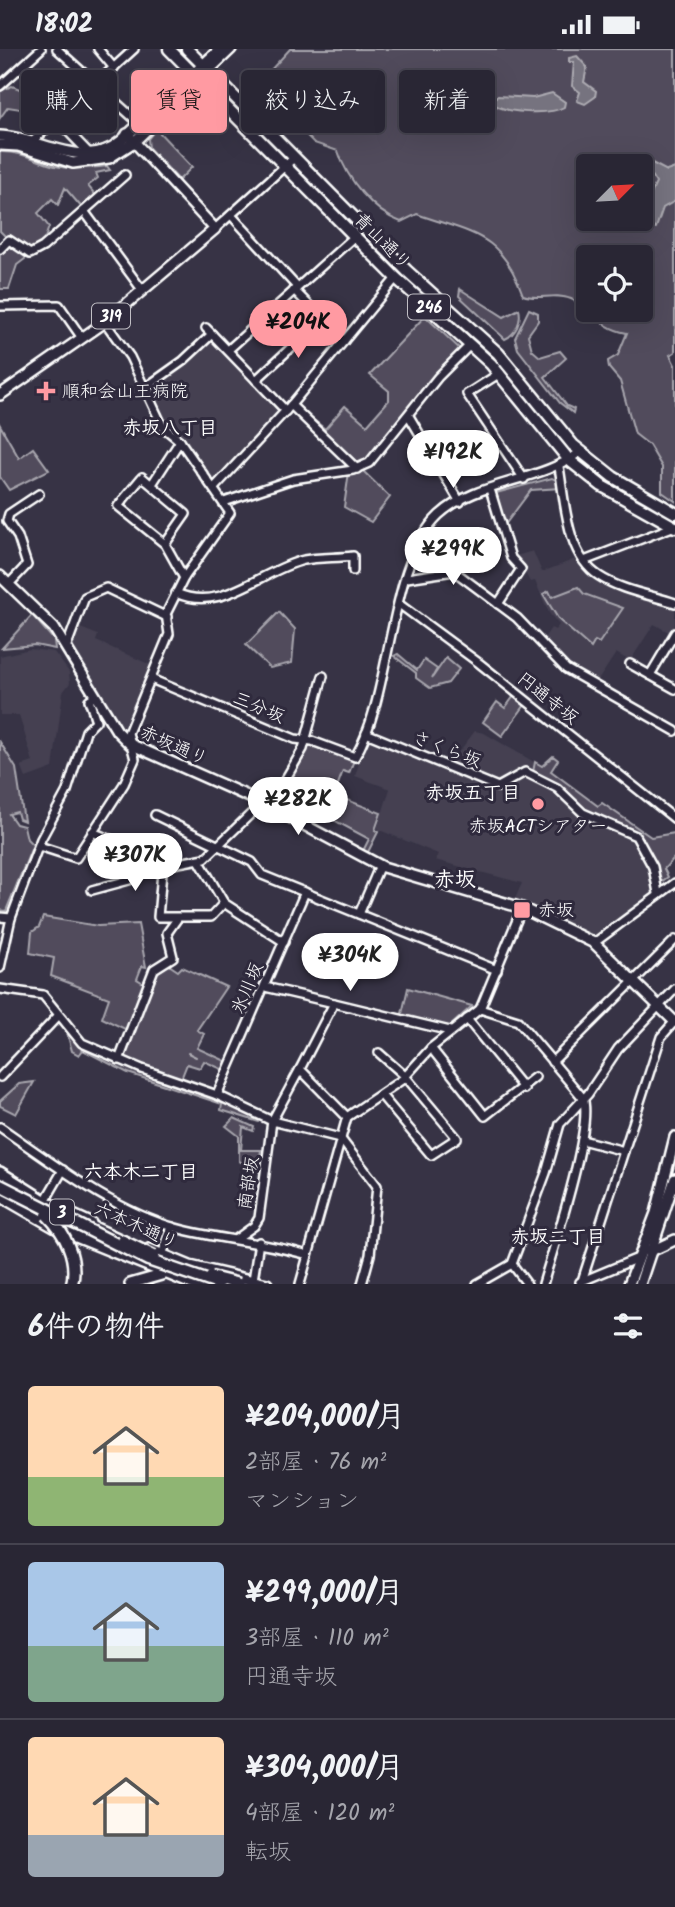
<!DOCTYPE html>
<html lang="ja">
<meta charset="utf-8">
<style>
:root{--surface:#292634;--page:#312e3c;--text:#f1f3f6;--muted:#a5a5ac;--line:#45434f;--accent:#ff9aa2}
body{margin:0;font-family:Kalam,"Klee One",sans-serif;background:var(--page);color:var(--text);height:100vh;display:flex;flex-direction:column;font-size:26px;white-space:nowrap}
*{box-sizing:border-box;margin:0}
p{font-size:23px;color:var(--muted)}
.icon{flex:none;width:38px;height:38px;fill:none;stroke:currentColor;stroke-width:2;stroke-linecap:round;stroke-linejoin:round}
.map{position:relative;height:1235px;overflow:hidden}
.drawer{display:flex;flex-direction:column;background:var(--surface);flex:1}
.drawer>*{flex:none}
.guide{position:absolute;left:21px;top:21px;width:634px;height:63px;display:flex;gap:14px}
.needle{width:46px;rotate:66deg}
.tools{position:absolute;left:576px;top:105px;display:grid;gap:14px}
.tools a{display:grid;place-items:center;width:77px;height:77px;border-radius:7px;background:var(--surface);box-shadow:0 7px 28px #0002,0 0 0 2px var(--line);font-size:35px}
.price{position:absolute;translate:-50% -60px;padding:0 16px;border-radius:24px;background:#fff;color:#222;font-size:23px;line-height:46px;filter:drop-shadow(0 2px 4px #0008)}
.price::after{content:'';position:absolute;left:50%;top:42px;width:21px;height:16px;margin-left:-10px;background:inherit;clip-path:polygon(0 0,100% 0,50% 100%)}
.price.on{background:var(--accent);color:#111}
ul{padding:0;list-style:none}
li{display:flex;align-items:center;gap:21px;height:175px;padding:0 28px}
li+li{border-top:2px solid var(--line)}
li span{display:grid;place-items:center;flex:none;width:196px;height:140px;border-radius:7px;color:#555}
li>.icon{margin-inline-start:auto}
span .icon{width:84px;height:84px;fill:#fffc;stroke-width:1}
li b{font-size:30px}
h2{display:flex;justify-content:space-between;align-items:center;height:84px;padding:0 28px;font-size:30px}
.tag{padding:0 24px;border-radius:7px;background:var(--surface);box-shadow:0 7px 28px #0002,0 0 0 2px var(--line);font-size:24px;line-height:63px}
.tag.on{background:var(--accent);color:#111}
.status{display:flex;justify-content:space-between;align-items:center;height:49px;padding:0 35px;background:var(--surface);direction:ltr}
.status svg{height:19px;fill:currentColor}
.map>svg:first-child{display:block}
.built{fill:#444051}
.green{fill:#514c5c;stroke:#a8a6ae;stroke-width:2;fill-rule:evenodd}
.water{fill:#76737f;stroke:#adabb2;stroke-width:2}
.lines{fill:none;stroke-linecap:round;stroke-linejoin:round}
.stream{stroke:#adabb2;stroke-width:2}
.minor-casing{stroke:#fff;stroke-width:12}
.major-casing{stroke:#fff;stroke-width:14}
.highway-casing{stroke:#fff;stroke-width:15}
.minor{stroke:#2f2a3d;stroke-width:7}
.major{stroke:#2f2a3d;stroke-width:9}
.highway{stroke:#2f2a3d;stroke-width:10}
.highway-bridge-casing{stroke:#fff;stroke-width:15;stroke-linecap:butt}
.highway-bridge{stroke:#2f2a3d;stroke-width:10}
.poi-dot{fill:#ff9aa2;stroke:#2f2a3d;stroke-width:2.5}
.labels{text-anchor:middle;stroke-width:6;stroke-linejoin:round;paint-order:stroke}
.shield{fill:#2f2a3d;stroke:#c1bfc5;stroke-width:2}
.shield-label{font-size:16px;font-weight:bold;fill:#fff}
.street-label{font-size:18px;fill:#fff;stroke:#2f2a3d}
.poi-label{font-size:18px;fill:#fff;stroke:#2f2a3d;text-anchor:start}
.neighbourhood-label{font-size:19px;font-weight:bold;fill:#fff;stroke:#2f2a3d}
.quarter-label{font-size:21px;font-weight:bold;fill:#fff;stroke:#2f2a3d}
</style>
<div class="status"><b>18:02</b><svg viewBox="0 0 49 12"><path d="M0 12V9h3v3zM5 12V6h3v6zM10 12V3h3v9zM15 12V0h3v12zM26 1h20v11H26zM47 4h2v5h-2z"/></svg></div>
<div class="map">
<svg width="675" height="1235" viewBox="0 0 675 1235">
<rect width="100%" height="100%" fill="#373345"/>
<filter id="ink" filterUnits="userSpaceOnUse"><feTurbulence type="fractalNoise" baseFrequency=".0143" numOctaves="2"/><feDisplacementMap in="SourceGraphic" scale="14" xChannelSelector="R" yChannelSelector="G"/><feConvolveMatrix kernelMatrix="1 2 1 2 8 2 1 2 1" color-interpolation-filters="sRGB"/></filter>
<g filter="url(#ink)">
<g class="built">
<path d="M211 288 282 361 216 434 184 394 166 379 148 341Z"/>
<path d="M533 502 542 523 578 509 590 525 604 534 675 558V581L672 585 654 575 630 612 616 604 595 636 568 619 542 592 551 579 555 581 559 576 549 564 535 532 530 533 516 507Z"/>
<path d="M78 578 98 586 96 592 151 616 125 676H120L111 663 71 595Z"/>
<path d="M30 600 54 603 69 623 70 634 63 643 53 719 26 729 21 717 33 713 19 666H0V607Z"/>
<path d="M475 682 484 684 534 713 531 728 556 743 588 771 619 780 634 790 649 813 656 842 591 889 514 852 522 834 435 811 438 805 377 780 390 740 355 727 367 690 371 688 446 720H451V713Z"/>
</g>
<g class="green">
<path d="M290 0H675V303L670 306 675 316V452L662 443V418L649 396 635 385 620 332 609 319 608 312 618 306 627 284C596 278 595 260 571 250 554 243 538 252 523 246 500 182 471 185 417 165L401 173C373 163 347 130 338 102L314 94 257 36ZM588 117H640V170H588ZM588 208H640V261H588Z"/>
<path d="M12 37 20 40 51 70 35 85 30 82 37 83 42 77 41 63 8 58 0 69V42Z"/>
<path d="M156 80 192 118 179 131 149 99 148 90Z"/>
<path d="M0 103C21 102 36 112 55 117 73 121 90 119 107 117L110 121 96 124 98 129 88 137 97 148 83 160 65 139 58 156 52 150 38 164 49 178 42 197 17 216 9 240H0V200L9 191 0 182Z"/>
<path d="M460 240 504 268 519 260C522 272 516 285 505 290L459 247Z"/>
<path d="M529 260 538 264V272L528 286 532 301 540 308 560 302 566 309 545 328 567 357 574 360 573 364 560 354 518 300 515 289Z"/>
<path d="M425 267 461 301 369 411 359 415 304 363 325 380 345 357 367 376 389 351V342L370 326Z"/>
<path d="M0 376 19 409 33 399 49 421 9 441 0 428Z"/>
<path d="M362 421 390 448 371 473 344 458 349 423Z"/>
<path d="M552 429 559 433 560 439 531 441 504 477 496 444Z"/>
<path d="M578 538 584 545 623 559 599 594 595 592 591 599 559 571 543 545 549 542 552 548Z"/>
<path d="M279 563 295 580 292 614 270 619 246 596Z"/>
<path d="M32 566 54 591 55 600 35 596 2 599Z"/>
<path d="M398 605 417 621 424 611 437 620 432 629 446 609 459 620 448 634 430 639 416 629V624L394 607Z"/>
<path d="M514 647 525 656 502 687 483 673 497 653 505 659Z"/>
<path d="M0 693 16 719 24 772 19 770 17 763 9 765 16 775 24 777 27 790 33 796 6 862 0 861Z"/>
<path d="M309 696 354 711 349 724 343 722 334 746 381 764 375 781 378 783 366 807 362 804 369 790 315 761 319 755 290 732Z"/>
<path d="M553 707 558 711 551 722 598 757 602 754 651 788 675 784V808L664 820 668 828 661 833 641 794 626 782 592 772 557 742 532 728 535 713 542 717Z"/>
<path d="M43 868 98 877 138 875 146 918 142 917 137 930 145 935 127 981 102 969 109 949 51 927 54 909 30 904 32 883 39 878Z"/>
<path d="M169 916 178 922 182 918 226 938 197 981 204 985 197 999 230 1014 226 1022 204 1012 200 1019 187 1015 181 1030 121 1010 154 926Z"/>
<path d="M408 939 472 957 447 980 401 969Z"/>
<path d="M66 980C113 1027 204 1030 259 1073L221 1061 222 1055 128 1024 83 1001 79 1006 72 1002Z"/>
<path d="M34 1033 16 1065 0 1057V1052L19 1035Z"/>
<path d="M234 1069 254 1078 253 1082 243 1078 241 1101H261L258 1122 239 1112V1087L226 1077Z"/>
</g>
<g class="water">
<path d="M577 7 587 18 584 33 596 42 595 48 585 55 577 52 580 43 572 37 574 13H569V9Z"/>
<path d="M445 40 468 47 471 54 469 62 444 68 433 57V50Z"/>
<path d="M552 44 565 53 564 58C551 66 503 65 493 54V49L498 47 533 49Z"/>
<path d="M652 114 667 122 675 119V152L663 159 656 179 646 181 637 175V170H640L656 134 649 123 636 117Z"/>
</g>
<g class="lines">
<path class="stream" d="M188 1004 196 1008"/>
<g class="minor-casing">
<g id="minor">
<path d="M57 0 139 74"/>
<path d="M98 0 114 19"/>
<path d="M0 37 41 0"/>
<path d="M56 70 89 104"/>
<path d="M33 92 134 0"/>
<path d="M84 162 140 238"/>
<path d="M231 166 297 238"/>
<path d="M215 180 295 108"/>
<path d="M0 200 9 191 30 205 43 198 125 126"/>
<path d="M294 241 344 292"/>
<path d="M0 257 59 256 82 289"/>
<path d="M206 279 286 362"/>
<path d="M228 301 355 187"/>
<path d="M500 324 467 345 524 430"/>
<path d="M256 331 322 270"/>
<path d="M145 339 183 312 212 285"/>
<path d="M291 356 357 420"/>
<path d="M409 367 460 453"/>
<path d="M559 418C565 452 566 506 599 527 620 541 651 546 675 554"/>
<path d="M152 435 180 392"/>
<path d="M215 438 291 356 396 229"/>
<path d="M490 440 511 509 521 520 498 555"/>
<path d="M224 453 293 430 353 421 369 414 438 328 470 296"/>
<path d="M165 495 186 465 142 428 118 457 165 495 184 529"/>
<path d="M584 512 675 477"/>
<path d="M407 529 454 522 517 569 566 620 675 682"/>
<path d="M9 535 27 516 18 488 7 472 9 465 39 445"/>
<path d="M176 544C222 565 261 521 304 511 319 508 337 509 353 507V522"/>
<path d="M399 555 479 614 675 770"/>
<path d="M66 599 85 548 106 539 167 568"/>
<path d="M630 615 675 640"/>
<path d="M650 626 675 584"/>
<path d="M151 630 295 690 312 692 355 708C393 645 387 515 439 466 477 431 539 434 580 403"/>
<path d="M366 684 498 738 525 723 557 739 583 764 636 787 653 818 658 844"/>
<path d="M155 766 252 813 262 826 497 921"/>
<path d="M92 783 173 815 205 809 259 757 278 743 303 700 323 627"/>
<path d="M39 797 76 809 124 735 135 710 128 684 169 585 166 565 184 529 230 464 180 392 163 378 130 308 102 269"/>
<path d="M199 811 224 854 284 893"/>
<path d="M163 812 158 868H211L224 854"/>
<path d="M92 841 129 831 140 803"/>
<path d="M359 865 380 816"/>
<path d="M0 868 11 869"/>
<path d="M594 894 675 834"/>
<path d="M0 919 11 869 41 790 67 742 86 682 96 672 89 651 95 647"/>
<path d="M265 938 334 954"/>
<path d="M0 940 43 946 82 994 142 1020 217 1046 272 1072 340 1089 377 1137 370 1206 362 1235"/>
<path d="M480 960 522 859"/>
<path d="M467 970 524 1040"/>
<path d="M431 999 485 1067 535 1028"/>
<path d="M379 1004 405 1027 457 1089 431 1106 381 1046"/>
<path d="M119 1011 154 920 173 908 167 884 177 870"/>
<path d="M552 1013 675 891"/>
<path d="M300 1020 334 954 450 982"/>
<path d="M0 1028 58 967"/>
<path d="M217 1046 305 843"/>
<path d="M347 1068 403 1030 431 999 480 960 518 972 583 1049C594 1077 553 1200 543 1235"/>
<path d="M0 1078C54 1115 112 1161 176 1179 220 1191 264 1193 308 1206"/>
<path d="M582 1091 624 1102"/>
<path d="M45 1152 63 1121"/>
<path d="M236 1190 254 1177 259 1169 272 1072 300 1020 347 1068 300 1235"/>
<path d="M162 1206 172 1178"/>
<path d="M512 1215 546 1124 560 1075 588 1045 618 1000 675 940"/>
<path d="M253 1231 259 1193"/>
<path d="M580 1233 638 1209"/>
<path d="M477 1235 512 1215 527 1235"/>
<path d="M581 1235 661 988 675 972"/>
</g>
</g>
<g class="major-casing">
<g id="major">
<path d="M0 87C40 88 84 123 121 92L220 0"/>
<path d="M0 96 18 97 73 114 109 109 134 93 231 0"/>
<path d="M0 346 105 273 215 180 127 85"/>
<path d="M0 527 54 579 117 682 130 695 263 754 383 818 522 859 594 894 675 973"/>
<path d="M0 1123 52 1156 91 1174"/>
<path d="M0 1147 59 1181 192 1235"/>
<path d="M149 1200 190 1217 267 1235"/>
<path d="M649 1203 675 1191"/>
<path d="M130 1235 165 1225"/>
<path d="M629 1235 656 1164 675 1088"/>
<path d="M640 1235 675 1130"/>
</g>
</g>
<g class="highway-casing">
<g id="highway">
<path d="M169 0 396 229 491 315 569 411 602 437 675 478"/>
<path d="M187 0 407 222 498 304 573 396 613 428 675 464"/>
<path d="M84 1174 123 1192"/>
<path d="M193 1235H207"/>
</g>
</g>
<use href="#minor" class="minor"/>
<use href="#major" class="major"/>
<use href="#highway" class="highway"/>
<g class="highway-bridge-casing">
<g id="highway-bridge">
<path d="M0 1136 148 1211 218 1235"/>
<path d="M47 1166C65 1184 78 1209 72 1235"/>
<path d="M123 1192 154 1207"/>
<path d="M211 1228 239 1235"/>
</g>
</g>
<use href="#highway-bridge" class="highway-bridge"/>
</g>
</g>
<g class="poi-dot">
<path d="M42.5 331.5h7v7h7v7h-7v7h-7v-7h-7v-7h7z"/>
<circle cx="538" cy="755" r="7"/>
<rect x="513" y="852" width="18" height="18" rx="3.5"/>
</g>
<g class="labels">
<g class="shield">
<rect x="408" y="245.5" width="42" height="25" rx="5"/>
<rect x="92" y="254.5" width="38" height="25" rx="5"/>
<rect x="50" y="1150.5" width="24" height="25" rx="5"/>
</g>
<g class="shield-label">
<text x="429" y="264">246</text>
<text x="111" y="273">319</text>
<text x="62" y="1169">3</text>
</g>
<g class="street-label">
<text transform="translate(383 192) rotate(45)" y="6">青山通り</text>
<text transform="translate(548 649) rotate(38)" y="6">円通寺坂</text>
<text transform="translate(259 658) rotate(23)" y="6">三分坂</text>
<text transform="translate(174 696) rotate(24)" y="6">赤坂通り</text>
<text transform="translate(447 700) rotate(21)" y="6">さくら坂</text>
<text transform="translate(247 939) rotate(-67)" y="6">氷川坂</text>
<text transform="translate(248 1134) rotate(-81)" y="6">南部坂</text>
<text transform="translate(136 1176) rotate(24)" y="6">六本木通り</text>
</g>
<g class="poi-label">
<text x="62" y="348">順和会山王病院</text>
<text x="538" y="783" text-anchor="middle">赤坂ACTシアター</text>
<text x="538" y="867">赤坂</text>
</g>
<g class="neighbourhood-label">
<text x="170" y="385">赤坂八丁目</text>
<text x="473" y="750">赤坂五丁目</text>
<text x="141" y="1129">六本木二丁目</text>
<text x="558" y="1194">赤坂二丁目</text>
</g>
<g class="quarter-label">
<text x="455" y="837">赤坂</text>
</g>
</g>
</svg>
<div class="tools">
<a><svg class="needle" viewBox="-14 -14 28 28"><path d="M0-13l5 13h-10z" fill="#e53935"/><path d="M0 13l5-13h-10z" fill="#a5a5ac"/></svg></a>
<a><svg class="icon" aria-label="locate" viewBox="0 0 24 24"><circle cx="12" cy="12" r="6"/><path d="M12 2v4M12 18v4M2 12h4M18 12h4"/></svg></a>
</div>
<b class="price on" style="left:298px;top:311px">¥204K</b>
<b class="price" style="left:453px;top:441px">¥192K</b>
<b class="price" style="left:453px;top:538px">¥299K</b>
<b class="price" style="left:298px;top:788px">¥282K</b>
<b class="price" style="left:135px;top:844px">¥307K</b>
<b class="price" style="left:350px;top:944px">¥304K</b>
<div class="guide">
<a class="tag">購入</a>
<a class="tag on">賃貸</a>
<a class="tag">絞り込み</a>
<a class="tag">新着</a>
</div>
</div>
<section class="drawer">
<h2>6件の物件<svg class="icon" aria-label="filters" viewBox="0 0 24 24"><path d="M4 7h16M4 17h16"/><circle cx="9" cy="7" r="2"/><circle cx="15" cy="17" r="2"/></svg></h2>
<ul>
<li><span style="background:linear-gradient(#ffd9b3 65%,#8fb573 0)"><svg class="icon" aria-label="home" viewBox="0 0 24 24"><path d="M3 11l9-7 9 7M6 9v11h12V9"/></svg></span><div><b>¥204,000/月</b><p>2部屋 · 76 m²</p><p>マンション</p></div></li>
<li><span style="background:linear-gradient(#a9c7e8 60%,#7fa58c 0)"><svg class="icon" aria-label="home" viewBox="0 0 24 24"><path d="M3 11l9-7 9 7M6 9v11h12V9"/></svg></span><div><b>¥299,000/月</b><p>3部屋 · 110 m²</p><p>円通寺坂</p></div></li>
<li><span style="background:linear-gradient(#ffd9b3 70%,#9aa5b1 0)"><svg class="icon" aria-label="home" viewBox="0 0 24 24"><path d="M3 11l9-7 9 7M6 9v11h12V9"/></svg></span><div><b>¥304,000/月</b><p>4部屋 · 120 m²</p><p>転坂</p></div></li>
</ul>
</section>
